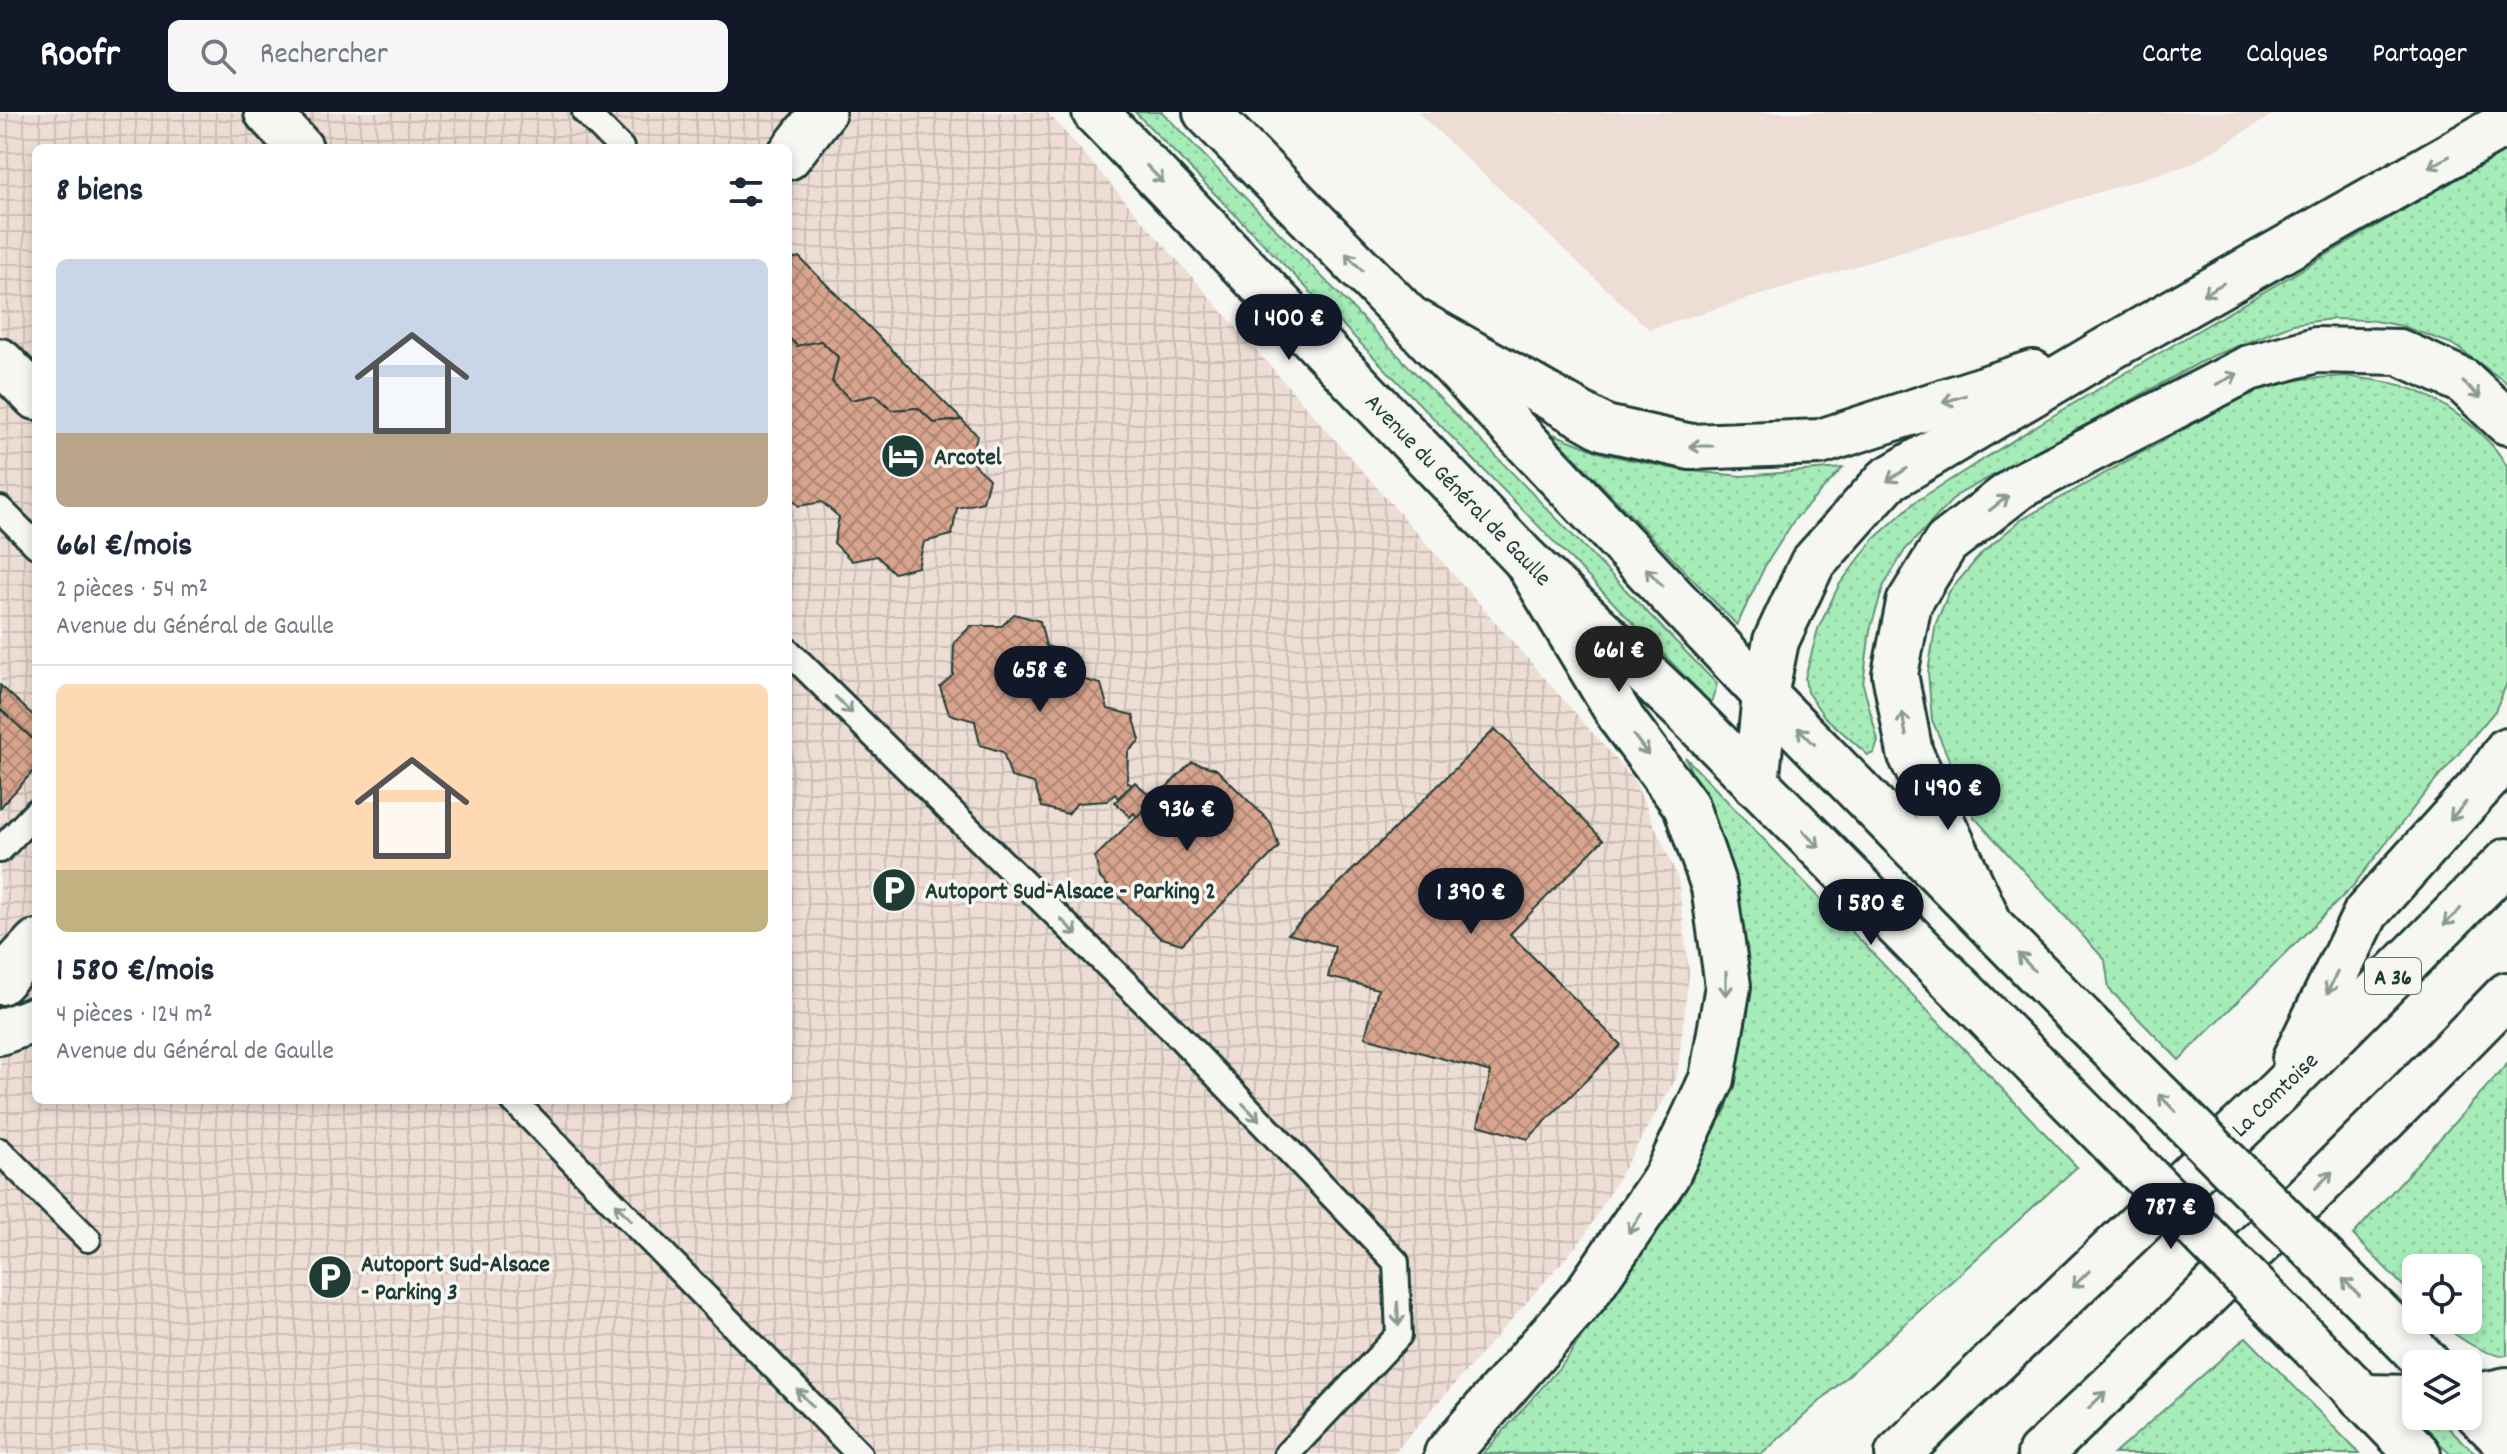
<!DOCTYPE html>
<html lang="fr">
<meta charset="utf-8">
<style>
:root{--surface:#fff;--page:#f6f6f7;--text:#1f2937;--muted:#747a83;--line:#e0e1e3;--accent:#111827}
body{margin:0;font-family:Dekko,sans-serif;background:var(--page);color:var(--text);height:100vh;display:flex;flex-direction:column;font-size:30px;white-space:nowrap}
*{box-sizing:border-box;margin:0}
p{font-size:26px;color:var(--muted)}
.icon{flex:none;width:44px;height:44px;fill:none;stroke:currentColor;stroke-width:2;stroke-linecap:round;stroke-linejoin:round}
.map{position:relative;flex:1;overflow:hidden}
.side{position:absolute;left:32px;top:32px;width:760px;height:960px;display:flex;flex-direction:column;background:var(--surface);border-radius:12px;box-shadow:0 4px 12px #0003}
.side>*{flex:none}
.fabs{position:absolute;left:2402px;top:1142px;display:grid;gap:16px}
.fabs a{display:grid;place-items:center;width:80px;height:80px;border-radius:12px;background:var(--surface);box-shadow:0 4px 12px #0003;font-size:40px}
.price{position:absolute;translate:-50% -68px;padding:0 18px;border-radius:28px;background:var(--accent);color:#fff;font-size:26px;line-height:52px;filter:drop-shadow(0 2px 4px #0008)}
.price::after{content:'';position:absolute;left:50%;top:48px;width:24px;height:18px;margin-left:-12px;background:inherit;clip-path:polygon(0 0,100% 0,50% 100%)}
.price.selected{background:#222;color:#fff}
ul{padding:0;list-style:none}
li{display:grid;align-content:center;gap:16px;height:424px;padding:0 24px}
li+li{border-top:2px solid var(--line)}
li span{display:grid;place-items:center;height:248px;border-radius:12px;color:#555}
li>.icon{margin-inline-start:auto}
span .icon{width:144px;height:144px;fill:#fffc;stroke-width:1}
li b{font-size:34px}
h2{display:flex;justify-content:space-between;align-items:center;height:96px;padding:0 24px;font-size:34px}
header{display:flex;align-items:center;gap:48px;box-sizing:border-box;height:112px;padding:0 40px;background:var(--accent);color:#fff}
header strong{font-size:38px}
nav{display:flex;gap:44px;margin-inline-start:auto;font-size:28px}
.search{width:560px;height:72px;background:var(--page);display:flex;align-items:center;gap:20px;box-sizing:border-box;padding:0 28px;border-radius:12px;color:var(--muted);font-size:30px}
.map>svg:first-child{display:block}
.built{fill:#edddd4}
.industrial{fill:url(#industrial-grid);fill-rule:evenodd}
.grass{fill:url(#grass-dots);stroke:#629476;stroke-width:2}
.building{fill:url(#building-cross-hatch);stroke:#1f3d34;stroke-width:2}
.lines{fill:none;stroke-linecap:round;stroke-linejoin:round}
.lane-casing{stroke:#1f3d34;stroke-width:30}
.street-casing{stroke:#1f3d34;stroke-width:50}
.secondary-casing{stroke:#1f3d34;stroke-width:50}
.highway-casing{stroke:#1f3d34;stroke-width:50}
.lane{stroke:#f6f6f2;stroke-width:24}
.street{stroke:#f6f6f2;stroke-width:44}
.secondary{stroke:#f6f6f2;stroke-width:44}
.highway{stroke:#f6f6f2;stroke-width:44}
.secondary-bridge-casing{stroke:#1f3d34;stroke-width:50;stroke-linecap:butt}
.secondary-bridge{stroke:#f6f6f2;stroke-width:44}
.oneway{stroke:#8a9a93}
.labels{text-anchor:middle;stroke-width:7;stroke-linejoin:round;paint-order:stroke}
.shield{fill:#f6f6f2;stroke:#60746d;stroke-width:2}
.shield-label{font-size:22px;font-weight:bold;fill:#1f3d34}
.poi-label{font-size:24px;font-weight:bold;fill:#1f3d34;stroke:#f6f6f2;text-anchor:start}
.street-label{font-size:24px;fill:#1f3d34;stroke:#f6f6f2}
</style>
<header>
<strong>Roofr</strong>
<div class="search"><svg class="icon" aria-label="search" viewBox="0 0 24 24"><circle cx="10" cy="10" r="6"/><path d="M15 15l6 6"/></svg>Rechercher</div>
<nav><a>Carte</a><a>Calques</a><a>Partager</a></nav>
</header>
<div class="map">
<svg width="2507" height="1342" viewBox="0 0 2507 1342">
<defs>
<pattern id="industrial-grid" width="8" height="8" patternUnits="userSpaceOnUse" patternTransform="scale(2)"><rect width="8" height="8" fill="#edddd4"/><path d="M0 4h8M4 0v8" fill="none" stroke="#cbbfb7"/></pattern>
<pattern id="grass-dots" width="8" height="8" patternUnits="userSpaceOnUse" patternTransform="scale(2)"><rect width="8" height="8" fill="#a6ecb9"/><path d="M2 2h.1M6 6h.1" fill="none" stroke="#8ecba0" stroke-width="1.8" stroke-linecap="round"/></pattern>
<pattern id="building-cross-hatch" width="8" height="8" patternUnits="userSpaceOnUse" patternTransform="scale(2)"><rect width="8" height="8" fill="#d9a48e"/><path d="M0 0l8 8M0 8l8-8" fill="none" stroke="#af8775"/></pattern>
</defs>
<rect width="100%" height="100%" fill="#f6f6f2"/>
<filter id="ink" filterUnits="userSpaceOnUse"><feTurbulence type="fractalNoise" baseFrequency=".0125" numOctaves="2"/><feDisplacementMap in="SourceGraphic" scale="16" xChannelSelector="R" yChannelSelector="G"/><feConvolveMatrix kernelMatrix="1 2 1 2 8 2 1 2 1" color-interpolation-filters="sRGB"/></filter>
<g filter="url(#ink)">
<path class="built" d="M1417 0H2277L2191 52 1649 217Z"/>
<path class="industrial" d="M0 0H1047L1634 668 1678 766 1689 861 1677 965 1584 1125 1393 1342H0ZM36 36H788V988H36Z"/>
<g class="grass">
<path d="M1135 0H1162L1717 572 1711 591Z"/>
<path d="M2507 37V271L2452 232 2402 214 2369 208 2332 207 2293 212 2210 245 1957 383 1905 438 1884 473 1870 518 1863 572 1878 629 1874 641 1868 643 1824 604 1807 580 1805 566 1818 517 1839 473 1875 426 1915 390 2049 306Z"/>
<path d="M2346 264C2362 267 2379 268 2395 272 2433 280 2489 320 2507 355V571L2495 599 2426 680 2352 775 2179 948 2109 877 2105 848 1974 705 1932 608 1928 560 1936 511 1949 480 1982 441 2021 408 2251 280 2302 267Z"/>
<path d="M1551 321 1604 342 1680 358 1742 364 1843 356 1795 407 1765 454 1737 513Z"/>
<path d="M1685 645 2077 1055 1762 1342H1483L1567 1247 1727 996 1748 902 1738 777 1713 708Z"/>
<path d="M2507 952V1243C2487 1247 2453 1222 2437 1208H2468V1156H2416V1187L2353 1123Z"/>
<path d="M2246 1225 2360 1342H2114Z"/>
<path d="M2412 1305H2438L2476 1342H2450Z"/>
</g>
<g class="building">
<path d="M799 145 962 308 934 311 918 296 892 298 876 283 851 288 832 270 838 245 821 229 797 234 788 225V148Z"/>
<path d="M788 225 797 234 821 229 838 245 832 270 851 288 876 283 892 298 918 296 934 311 962 308 977 323 971 349 989 367 983 390 957 396 952 423 924 430 918 455 894 461 877 444 852 449 834 431 839 405 822 390 799 394 788 383Z"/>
<path d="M1014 502 1040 509 1046 534 1071 541 1077 566 1101 572 1108 597 1133 603 1140 628 1128 640 1127 670 1132 673 1118 686 1115 682 1107 689 1077 691 1068 702 1042 695 1034 671 1011 665 1003 640 980 633 975 609 949 602 940 575 953 563 954 531 971 514H1002Z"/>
<path d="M0 573 36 606V630L0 597Z"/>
<path d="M0 597 36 630V656L0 696Z"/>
<path d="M1495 617 1603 728 1510 822 1621 933 1528 1027 1478 1013 1491 960 1365 925 1378 877 1328 865 1335 834 1288 822Z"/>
<path d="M1192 650 1216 657 1271 711 1279 735 1182 832 1159 825 1100 766 1095 745Z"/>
<path d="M1135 670 1151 684 1146 688 1149 692 1137 705 1134 701 1130 705 1115 690Z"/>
</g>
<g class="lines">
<g class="lane-casing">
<g id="lane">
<path d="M585 0 621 36"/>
<path d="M0 397 36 433"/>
<path d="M788 539 1167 912 1396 1150 1399 1223 1287 1342"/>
<path d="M0 738 36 700"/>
<path d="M513 988 859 1342"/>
<path d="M0 1039 88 1127"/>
</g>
</g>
<g class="street-casing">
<g id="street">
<path d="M267 0 300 36"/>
<path d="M788 45 823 0"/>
<path d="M0 249 36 285"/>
<path d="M0 870 36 831"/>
<path d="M0 920 36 907"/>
</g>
</g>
<g class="secondary-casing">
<g id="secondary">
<path d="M1095 0 1526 448 1684 598 2034 951"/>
<path d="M1206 0 1409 206 1765 583 2081 906"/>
<path d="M2407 1230 2428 1252"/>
<path d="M2356 1278 2418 1342"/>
<path d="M2468 1291 2507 1331"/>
</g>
</g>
<g class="highway-casing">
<g id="highway">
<path d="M1409 206 1605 316 1691 335 1820 330 2033 261"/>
<path d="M1756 672 1765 583 1776 529 1812 452 1887 368 2108 237 2507 11"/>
<path d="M1990 812 1910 641 1895 562 1909 491 1946 431 2020 374 2249 256 2316 238 2399 240 2463 269 2507 310"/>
<path d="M2295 947 2366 801 2488 666 2507 638"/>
<path d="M2362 1285 2416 1286"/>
<path d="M2468 1286 2507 1278"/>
<path d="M1447 1342 1587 1181 1667 1063 1712 967 1728 874 1714 775 1686 694 1623 609 1526 448"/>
<path d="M1898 1342 2279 979 2507 749"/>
<path d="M2040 1342C2199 1192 2355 1039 2507 883"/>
</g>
</g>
<use href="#lane" class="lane"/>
<use href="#street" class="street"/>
<use href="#secondary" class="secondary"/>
<use href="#highway" class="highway"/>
<g class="secondary-bridge-casing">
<g id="secondary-bridge">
<path d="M2081 906 2407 1230"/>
<path d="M2034 951 2356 1278"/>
</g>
</g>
<use href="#secondary-bridge" class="secondary-bridge"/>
</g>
<defs><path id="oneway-shaft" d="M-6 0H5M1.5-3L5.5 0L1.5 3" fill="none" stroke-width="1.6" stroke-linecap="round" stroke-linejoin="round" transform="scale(2)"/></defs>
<g class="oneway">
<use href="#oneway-shaft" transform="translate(2439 50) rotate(151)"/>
<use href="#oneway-shaft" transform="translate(1155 62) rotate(46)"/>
<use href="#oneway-shaft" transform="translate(1354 150) rotate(-134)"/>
<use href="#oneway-shaft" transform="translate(2213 177) rotate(151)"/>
<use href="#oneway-shaft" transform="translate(2227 267) rotate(-27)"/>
<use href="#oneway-shaft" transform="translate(2472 278) rotate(42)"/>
<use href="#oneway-shaft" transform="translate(1954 287) rotate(162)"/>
<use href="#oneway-shaft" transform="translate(1701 334) rotate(-180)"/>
<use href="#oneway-shaft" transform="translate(1897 363) rotate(147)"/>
<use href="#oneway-shaft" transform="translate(1999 391) rotate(-38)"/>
<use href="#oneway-shaft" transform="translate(1654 465) rotate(-133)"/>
<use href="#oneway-shaft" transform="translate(844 593) rotate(45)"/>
<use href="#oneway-shaft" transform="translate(1904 612) rotate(-100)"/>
<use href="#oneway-shaft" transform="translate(1806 624) rotate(-135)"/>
<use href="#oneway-shaft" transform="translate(1641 633) rotate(53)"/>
<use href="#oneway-shaft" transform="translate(2458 699) rotate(132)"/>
<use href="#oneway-shaft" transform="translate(1811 727) rotate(45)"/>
<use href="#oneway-shaft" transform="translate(2452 805) rotate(135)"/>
<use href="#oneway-shaft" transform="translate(1069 815) rotate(45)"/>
<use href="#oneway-shaft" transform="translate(2026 850) rotate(-134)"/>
<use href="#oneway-shaft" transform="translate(2332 871) rotate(116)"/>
<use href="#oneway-shaft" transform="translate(1726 872) rotate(90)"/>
<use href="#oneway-shaft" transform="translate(2167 991) rotate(-135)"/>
<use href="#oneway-shaft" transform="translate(1251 1000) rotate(46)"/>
<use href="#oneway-shaft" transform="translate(2324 1068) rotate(-45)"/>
<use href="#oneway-shaft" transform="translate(623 1100) rotate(-134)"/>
<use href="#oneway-shaft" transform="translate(1635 1111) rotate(124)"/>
<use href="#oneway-shaft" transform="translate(2081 1167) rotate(136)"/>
<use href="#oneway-shaft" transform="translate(2351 1175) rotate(-135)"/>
<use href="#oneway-shaft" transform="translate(1398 1202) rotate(87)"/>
<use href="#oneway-shaft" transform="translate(805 1286) rotate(-134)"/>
<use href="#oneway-shaft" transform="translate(2097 1288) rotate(-44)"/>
</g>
</g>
<defs>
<g id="hotel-disc" transform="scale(2.3)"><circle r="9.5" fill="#1f3d34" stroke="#f6f6f2"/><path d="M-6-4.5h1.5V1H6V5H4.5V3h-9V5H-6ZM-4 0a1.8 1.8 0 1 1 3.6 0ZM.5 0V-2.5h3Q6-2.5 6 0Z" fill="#fff"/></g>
<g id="parking-disc" transform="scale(2.3)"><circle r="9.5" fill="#1f3d34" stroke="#f6f6f2"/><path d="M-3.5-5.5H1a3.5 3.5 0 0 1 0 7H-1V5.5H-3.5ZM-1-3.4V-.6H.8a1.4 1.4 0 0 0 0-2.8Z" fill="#fff"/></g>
</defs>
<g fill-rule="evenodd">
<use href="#hotel-disc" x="903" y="344"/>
<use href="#parking-disc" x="894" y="778"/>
<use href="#parking-disc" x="330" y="1165"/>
</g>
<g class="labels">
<rect class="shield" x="2365" y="846" width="56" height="36" rx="6"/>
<g class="shield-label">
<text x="2393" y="872">A 36</text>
</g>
<g class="poi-label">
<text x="934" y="352">Arcotel</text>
<text x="925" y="786">Autoport Sud-Alsace - Parking 2</text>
<text x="361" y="1159">Autoport Sud-Alsace<tspan x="361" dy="28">- Parking 3</tspan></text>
</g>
<g class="street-label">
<text transform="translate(1459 377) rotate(46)" y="8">Avenue du Général de Gaulle</text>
<text transform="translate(2274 982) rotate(-44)" y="8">La Comtoise</text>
</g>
</g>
</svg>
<div class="fabs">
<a><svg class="icon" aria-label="locate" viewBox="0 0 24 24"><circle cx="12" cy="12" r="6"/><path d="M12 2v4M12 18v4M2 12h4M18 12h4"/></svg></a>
<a><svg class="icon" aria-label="layers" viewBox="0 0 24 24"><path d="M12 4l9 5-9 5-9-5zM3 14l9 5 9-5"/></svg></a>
</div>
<b class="price" style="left:1289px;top:250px">1 400 €</b>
<b class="price selected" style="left:1619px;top:582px">661 €</b>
<b class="price" style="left:1040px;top:602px">658 €</b>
<b class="price" style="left:1948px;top:720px">1 490 €</b>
<b class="price" style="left:1187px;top:741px">936 €</b>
<b class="price" style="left:1471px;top:824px">1 390 €</b>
<b class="price" style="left:1871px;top:835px">1 580 €</b>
<b class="price" style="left:2171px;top:1139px">787 €</b>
<section class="side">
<h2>8 biens<svg class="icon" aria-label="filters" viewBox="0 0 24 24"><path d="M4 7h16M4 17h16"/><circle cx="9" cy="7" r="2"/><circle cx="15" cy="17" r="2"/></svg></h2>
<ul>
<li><span style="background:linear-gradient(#c9d6e8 70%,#b9a48a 0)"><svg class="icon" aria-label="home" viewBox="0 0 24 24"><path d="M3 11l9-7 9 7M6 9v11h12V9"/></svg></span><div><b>661 €/mois</b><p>2 pièces · 54 m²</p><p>Avenue du Général de Gaulle</p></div></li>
<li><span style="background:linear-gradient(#ffd9b3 75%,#c2b280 0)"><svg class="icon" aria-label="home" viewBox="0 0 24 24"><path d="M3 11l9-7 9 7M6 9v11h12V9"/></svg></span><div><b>1 580 €/mois</b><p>4 pièces · 124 m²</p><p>Avenue du Général de Gaulle</p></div></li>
</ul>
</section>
</div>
